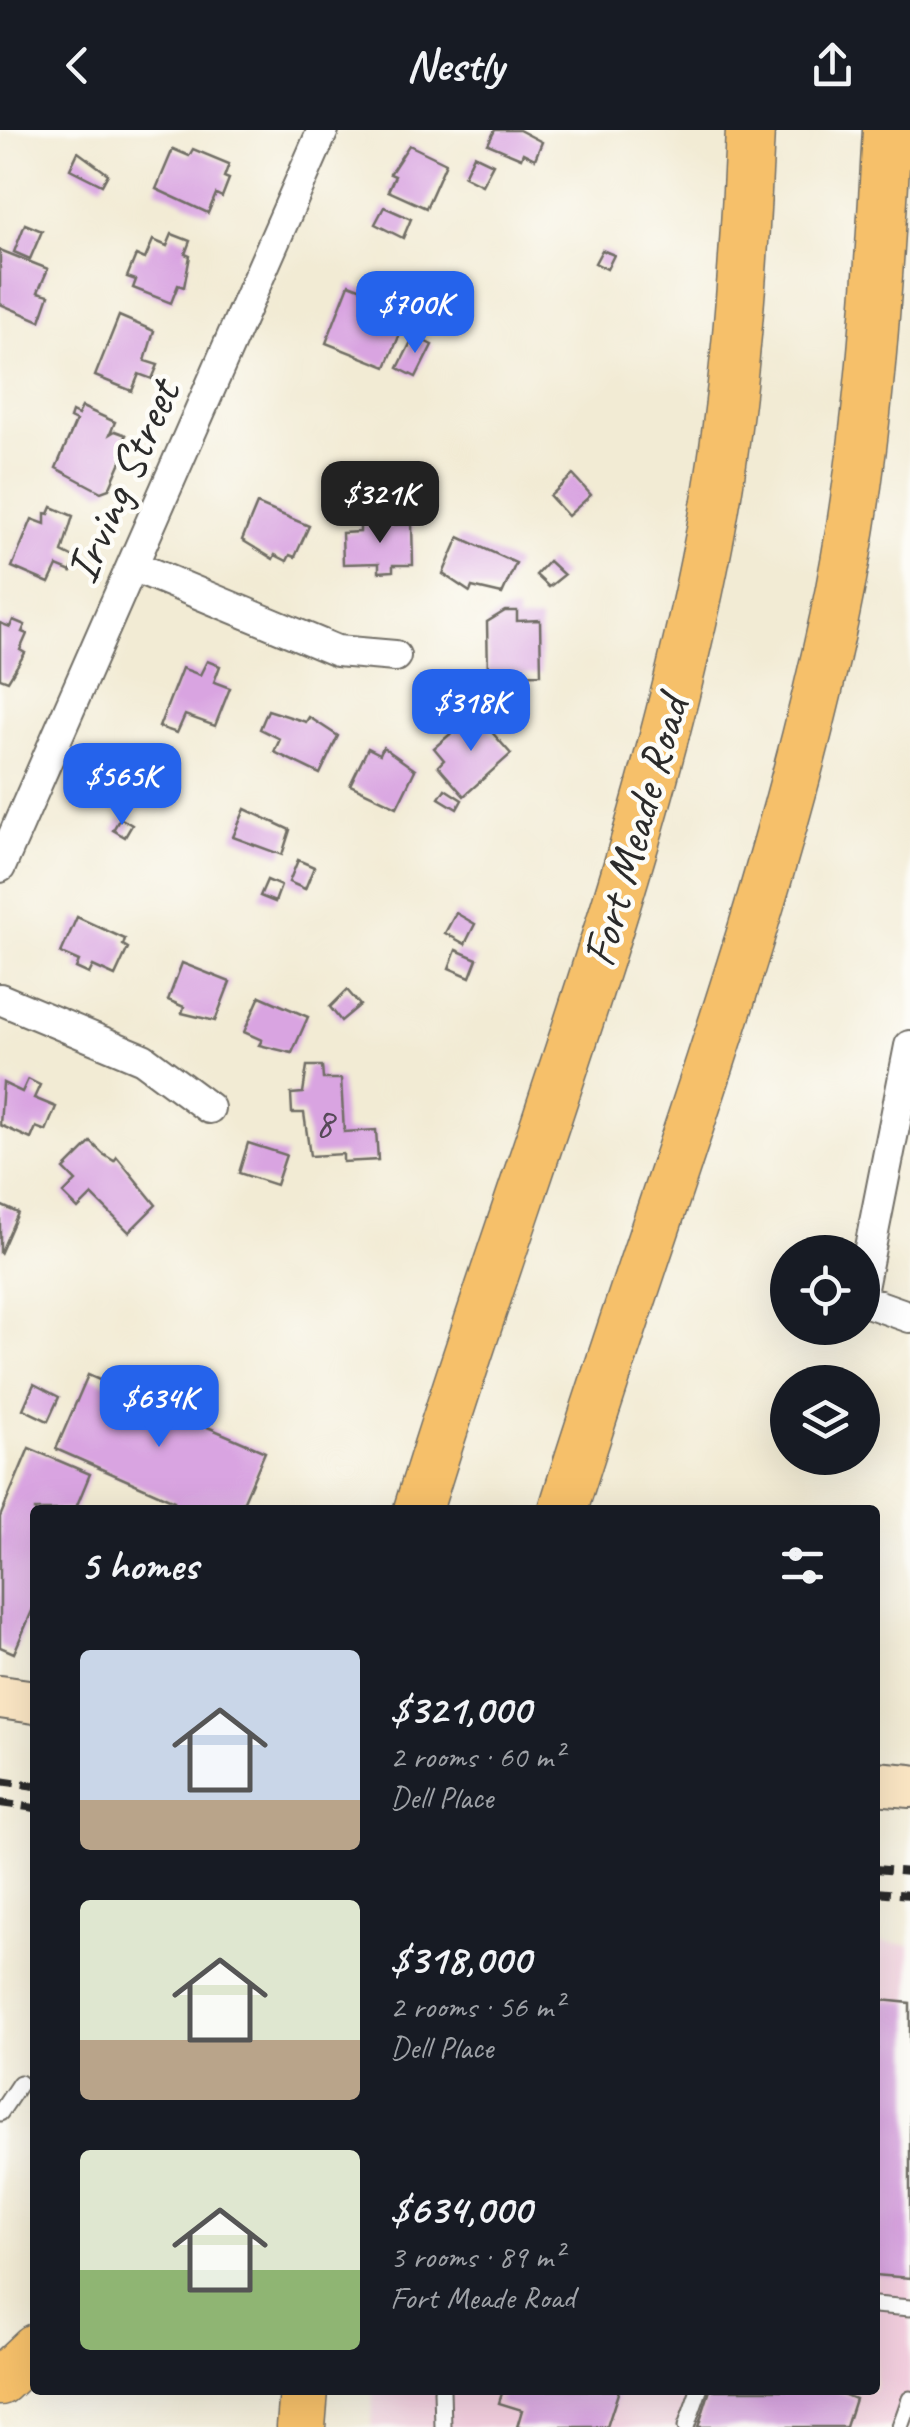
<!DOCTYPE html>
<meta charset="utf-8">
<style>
:root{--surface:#171b24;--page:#20242c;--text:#f1f3f6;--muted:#9ea1a6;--accent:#2563eb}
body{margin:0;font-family:Caveat,sans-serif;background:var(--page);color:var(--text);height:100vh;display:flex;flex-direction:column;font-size:38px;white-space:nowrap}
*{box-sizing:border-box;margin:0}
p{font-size:32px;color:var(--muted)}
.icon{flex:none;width:55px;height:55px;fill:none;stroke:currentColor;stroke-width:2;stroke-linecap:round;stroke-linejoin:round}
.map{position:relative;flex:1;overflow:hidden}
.details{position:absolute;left:30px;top:1375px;width:850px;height:890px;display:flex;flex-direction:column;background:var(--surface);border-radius:10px;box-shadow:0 10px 40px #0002}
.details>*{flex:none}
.fabs{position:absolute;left:770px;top:1105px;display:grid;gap:20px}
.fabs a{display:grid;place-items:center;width:110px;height:110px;border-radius:50%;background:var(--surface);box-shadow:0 10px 40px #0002;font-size:50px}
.price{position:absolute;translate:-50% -85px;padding:0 22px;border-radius:20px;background:var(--accent);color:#fff;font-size:32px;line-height:65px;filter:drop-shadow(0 2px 5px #0008)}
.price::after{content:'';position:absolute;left:50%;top:60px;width:30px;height:22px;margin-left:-15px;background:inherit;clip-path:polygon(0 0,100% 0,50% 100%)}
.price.active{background:#222;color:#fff}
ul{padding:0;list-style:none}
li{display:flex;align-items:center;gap:30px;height:250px;padding:0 50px}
li span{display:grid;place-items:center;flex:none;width:280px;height:200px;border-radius:10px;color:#555}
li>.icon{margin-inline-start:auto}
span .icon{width:120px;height:120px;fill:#fffc;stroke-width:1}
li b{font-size:42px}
h2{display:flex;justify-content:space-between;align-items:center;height:120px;padding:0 50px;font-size:42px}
header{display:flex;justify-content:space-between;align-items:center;height:130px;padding:0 50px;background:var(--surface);font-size:45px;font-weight:700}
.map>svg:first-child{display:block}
.built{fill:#f3cfdf}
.building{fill:#d9a4e1}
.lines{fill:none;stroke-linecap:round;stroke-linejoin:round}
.lane-casing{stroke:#716e66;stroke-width:19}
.street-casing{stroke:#716e66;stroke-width:34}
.secondary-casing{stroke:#716e66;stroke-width:46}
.primary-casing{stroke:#716e66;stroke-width:51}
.lane{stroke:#fff;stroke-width:15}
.street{stroke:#fff;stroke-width:30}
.secondary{stroke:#fbe6c4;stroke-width:42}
.primary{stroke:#f6c06b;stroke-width:48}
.rail{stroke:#2b2b2b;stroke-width:8;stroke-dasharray:15 8;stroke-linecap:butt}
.labels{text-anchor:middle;stroke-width:9;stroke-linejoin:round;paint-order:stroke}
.number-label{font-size:42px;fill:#564958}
.street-label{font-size:48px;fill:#2b2b2b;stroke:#fdfcf7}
</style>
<header><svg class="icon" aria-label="back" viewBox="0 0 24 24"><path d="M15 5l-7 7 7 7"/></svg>Nestly<svg class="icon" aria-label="share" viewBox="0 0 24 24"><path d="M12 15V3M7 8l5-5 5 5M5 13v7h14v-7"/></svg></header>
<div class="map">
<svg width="910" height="2297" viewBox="0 0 910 2297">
<rect width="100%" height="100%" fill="#fdfcf7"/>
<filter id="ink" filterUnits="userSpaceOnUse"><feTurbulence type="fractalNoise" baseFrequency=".01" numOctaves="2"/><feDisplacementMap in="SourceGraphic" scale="20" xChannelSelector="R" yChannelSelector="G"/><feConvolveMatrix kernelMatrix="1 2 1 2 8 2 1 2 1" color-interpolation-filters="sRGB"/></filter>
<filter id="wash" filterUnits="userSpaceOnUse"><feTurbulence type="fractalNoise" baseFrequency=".0048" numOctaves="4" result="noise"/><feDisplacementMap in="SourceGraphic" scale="40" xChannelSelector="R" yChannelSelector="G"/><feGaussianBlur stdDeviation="2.25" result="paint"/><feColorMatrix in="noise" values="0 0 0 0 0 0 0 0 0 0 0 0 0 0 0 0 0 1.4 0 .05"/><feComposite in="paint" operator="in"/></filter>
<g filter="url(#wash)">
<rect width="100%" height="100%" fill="#f2ebd4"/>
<path class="built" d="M875 1812 910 1815V2297H372L373 2260H875Z"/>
<g id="blocks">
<g class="building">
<path d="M495 0H519L542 12 535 29 523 23 521 28 488 14Z"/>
<path d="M409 15 446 33 426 78 388 61 395 46 390 44Z"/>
<path d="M173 19 189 26 193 19 229 34 224 47 229 49 222 67 216 64 208 83 156 59Z"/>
<path d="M78 22 108 44 102 55 70 39Z"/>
<path d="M474 25 493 34 482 55 464 46Z"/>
<path d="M384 77 411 89 403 108 375 94Z"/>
<path d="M25 94 42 101 30 129 14 122Z"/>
<path d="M172 104 190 111 185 124 190 126 184 157 178 155 171 173 133 158 136 150 127 147 136 125 145 129 153 110 167 116Z"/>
<path d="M0 120 48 139 38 162 49 165 40 191 0 174Z"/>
<path d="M602 120 614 125 607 139 595 133Z"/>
<path d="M349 154 411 178 386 237 326 213Z"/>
<path d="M119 186 154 201 145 231 158 235 152 249 139 244 132 261 95 246Z"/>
<path d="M414 206 432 215 416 247 398 238Z"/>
<path d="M82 277 115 292 110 304 115 301 126 305 123 310 129 313 109 359 101 362 56 338 76 291 70 288 72 282 78 285Z"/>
<path d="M573 345 591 365 568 386 550 366Z"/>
<path d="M257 374 309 396 295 427 290 425 287 431 275 425 273 429 242 410Z"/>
<path d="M52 377 73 386 62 422 76 429 71 442 57 436 49 453 12 437 32 389 45 394V383L49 384Z"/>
<path d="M412 394 413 435H393V441L379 442V433L343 434 342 403 360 402V396Z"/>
<path d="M459 407 516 433 502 464 472 457 470 462 443 444Z"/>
<path d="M549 431 564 445 549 457 536 445Z"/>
<path d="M505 481H517V491L540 490 541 544 488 545 487 492Z"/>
<path d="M13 490 25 495 22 502 27 504 20 520 25 523 8 551 0 548V493L10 497Z"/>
<path d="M207 531 220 536 214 552 230 558 215 596 185 585 177 603 159 597 182 538 200 545Z"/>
<path d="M268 580 306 592 309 587 338 606 320 644 274 622 280 609 260 599Z"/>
<path d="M475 583 511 624 464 666 438 636 444 630 434 618Z"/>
<path d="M383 617 415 640 397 677 350 655 368 618 380 624Z"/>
<path d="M445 659 462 670 457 679 439 668Z"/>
<path d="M245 679 290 700 282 725 233 707Z"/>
<path d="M120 688 132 695 125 707 113 700Z"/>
<path d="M298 730 314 737 305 759 289 752Z"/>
<path d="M267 750 281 756 275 772 260 766Z"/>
<path d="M456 783 475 794 465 814 445 803Z"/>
<path d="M77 787 125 809 123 815 128 818 115 846 93 836 89 844 76 838 79 831 61 823Z"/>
<path d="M456 820 477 829 470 847 449 838Z"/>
<path d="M182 833 230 852 215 891 182 883 184 877 168 870Z"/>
<path d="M347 860 360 875 341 891 330 877Z"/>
<path d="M260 866 308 887 292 923 259 915 262 910 244 902Z"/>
<path d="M307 936H322L323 949H341L344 1002 376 1000 378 1030 343 1032V1024L310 1026 304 983H292L291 964 303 963Z"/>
<path d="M28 949 40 955 34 968 56 977 46 1001 36 997 31 1009 0 995 3 953 22 962Z"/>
<path d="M91 1012 103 1024 114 1031 117 1027 156 1075 129 1102 92 1065 78 1079 63 1064 76 1051 64 1039Z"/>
<path d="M248 1013 286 1025 276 1055 239 1043Z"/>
<path d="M0 1075 18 1083 0 1124Z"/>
<path d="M88 1245 265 1322 240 1380H170L174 1371 56 1319Z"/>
<path d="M34 1254 59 1267 48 1291 23 1279Z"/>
<path d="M29 1318 90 1344 75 1380H35V1474L14 1523 0 1517V1387Z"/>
<path d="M881 1870 910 1873V2148L875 2145V1942Z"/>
<path d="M503 2260H619L607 2297H517L522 2280 499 2273Z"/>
<path d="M710 2260H833L855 2269 846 2297H698Z"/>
</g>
</g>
</g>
<g filter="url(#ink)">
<use href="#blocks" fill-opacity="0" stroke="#716e66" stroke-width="2.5"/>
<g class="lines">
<g class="lane-casing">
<g id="lane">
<path d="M0 1983 20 1953"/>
<path d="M875 2175 910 2178"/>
<path d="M442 2260 443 2297"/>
<path d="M686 2297 699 2260"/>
<path d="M900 2297 910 2269"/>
</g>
</g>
<g class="street-casing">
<g id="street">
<path d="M133 436 337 521 395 526"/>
<path d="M0 737 323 0"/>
<path d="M0 869 143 929 209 978"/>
<path d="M862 1158 910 916"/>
<path d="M862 1170 910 1187"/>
</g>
</g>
<g class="secondary-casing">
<g id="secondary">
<path d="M0 1567 35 1572"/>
<path d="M875 1653 910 1656"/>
</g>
</g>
<g class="primary-casing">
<g id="primary">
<path d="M418 1380C517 1056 647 739 710 405 735 271 744 136 750 0"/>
<path d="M563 1380C655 1084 769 793 834 489 868 328 878 164 887 0"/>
<path d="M0 2251 35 2218"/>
<path d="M301 2297 304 2260"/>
</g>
</g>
<use href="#lane" class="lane"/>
<use href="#street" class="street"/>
<use href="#secondary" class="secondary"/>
<use href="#primary" class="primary"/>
<g class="rail">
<path d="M0 1651 35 1656"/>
<path d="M0 1673 35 1678"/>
<path d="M875 1739 910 1742"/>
<path d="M875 1762 910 1765"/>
</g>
</g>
</g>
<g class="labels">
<g class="number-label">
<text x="324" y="1007">8</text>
</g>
<g class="street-label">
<text transform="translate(121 351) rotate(-66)" y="17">Irving Street</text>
<text transform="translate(634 701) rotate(-74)" y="17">Fort Meade Road</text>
</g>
</g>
</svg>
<div class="fabs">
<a><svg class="icon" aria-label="locate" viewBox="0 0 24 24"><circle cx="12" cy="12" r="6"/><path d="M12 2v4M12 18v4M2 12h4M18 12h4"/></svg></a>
<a><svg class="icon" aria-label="layers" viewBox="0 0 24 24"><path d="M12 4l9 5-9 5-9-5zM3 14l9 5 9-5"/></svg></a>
</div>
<b class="price" style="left:415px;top:226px">$700K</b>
<b class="price active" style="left:380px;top:416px">$321K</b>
<b class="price" style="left:471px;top:624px">$318K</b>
<b class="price" style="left:122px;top:698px">$565K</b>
<b class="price" style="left:159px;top:1320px">$634K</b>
<section class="details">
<h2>5 homes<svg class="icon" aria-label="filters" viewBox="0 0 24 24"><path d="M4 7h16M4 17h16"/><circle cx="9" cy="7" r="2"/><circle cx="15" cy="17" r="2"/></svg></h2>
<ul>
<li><span style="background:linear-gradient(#c9d6e8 75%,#b9a48a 0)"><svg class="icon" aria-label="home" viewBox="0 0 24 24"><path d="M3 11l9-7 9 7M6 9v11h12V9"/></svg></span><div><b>$321,000</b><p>2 rooms · 60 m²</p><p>Dell Place</p></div></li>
<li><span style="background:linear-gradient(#dfe7d0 70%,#b9a48a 0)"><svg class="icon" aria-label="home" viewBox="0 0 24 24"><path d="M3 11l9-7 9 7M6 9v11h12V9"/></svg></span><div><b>$318,000</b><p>2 rooms · 56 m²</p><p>Dell Place</p></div></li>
<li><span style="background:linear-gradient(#dfe7d0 60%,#8fb573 0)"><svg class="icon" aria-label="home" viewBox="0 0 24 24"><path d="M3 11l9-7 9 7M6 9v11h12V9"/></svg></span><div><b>$634,000</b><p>3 rooms · 89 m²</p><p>Fort Meade Road</p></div></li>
</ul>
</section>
</div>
